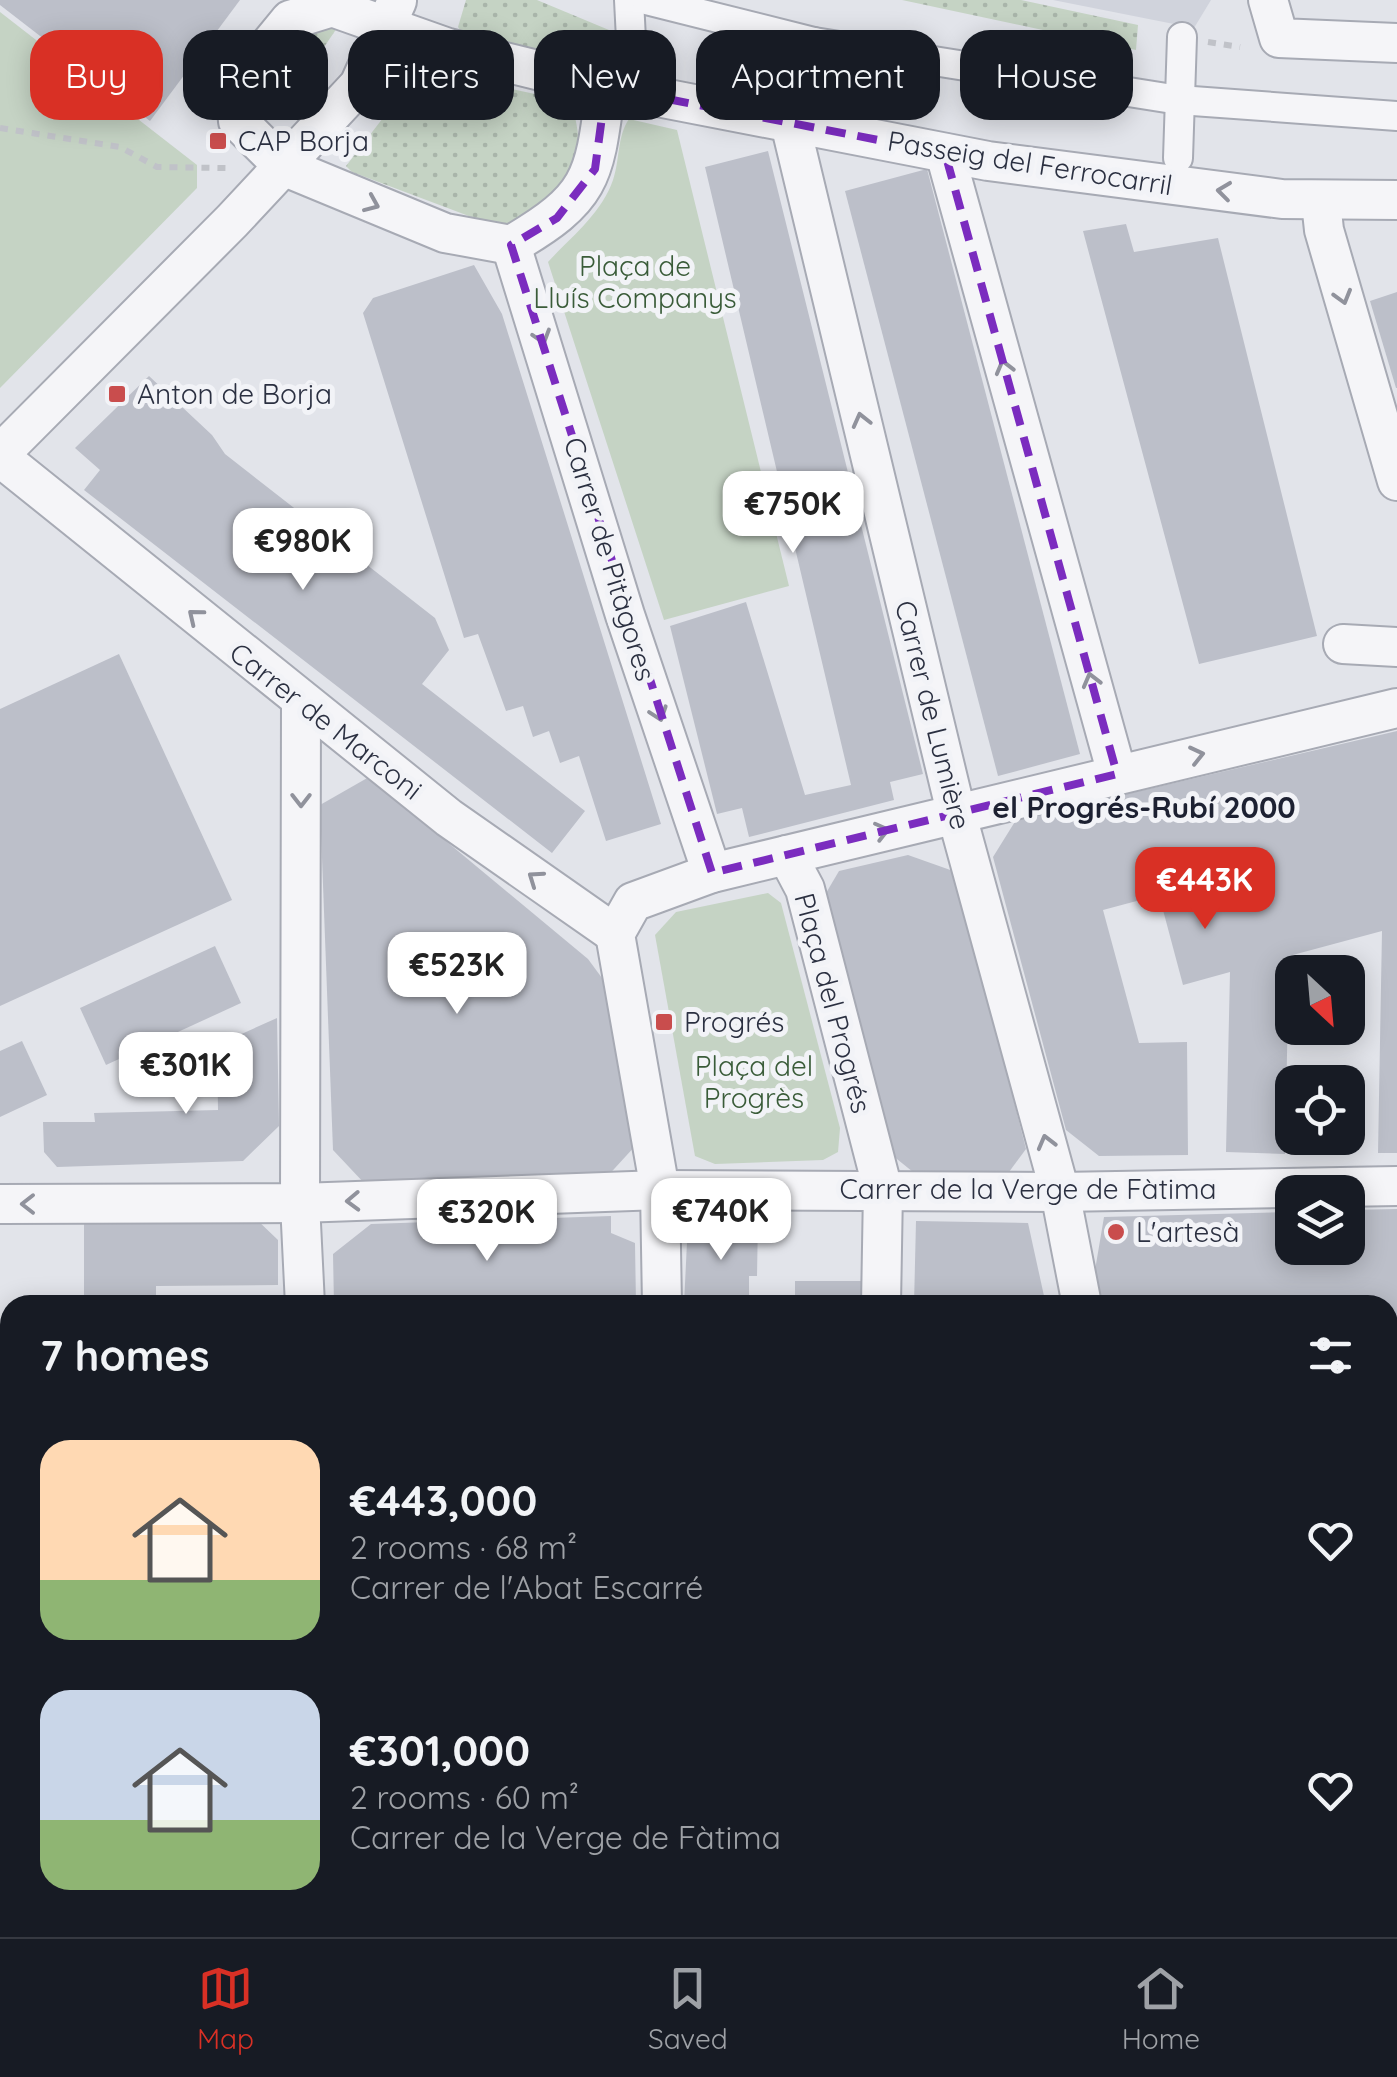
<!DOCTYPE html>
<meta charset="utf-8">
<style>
:root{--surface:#171b24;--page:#242831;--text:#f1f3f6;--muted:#9ea1a6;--line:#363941;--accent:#d93025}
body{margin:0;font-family:Quicksand,sans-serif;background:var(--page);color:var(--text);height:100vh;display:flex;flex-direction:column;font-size:38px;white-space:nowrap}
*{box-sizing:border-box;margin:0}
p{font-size:32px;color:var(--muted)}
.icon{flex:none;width:55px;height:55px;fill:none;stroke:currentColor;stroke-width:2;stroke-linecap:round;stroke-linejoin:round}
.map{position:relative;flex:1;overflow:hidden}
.panel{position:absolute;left:0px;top:1295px;width:1398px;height:642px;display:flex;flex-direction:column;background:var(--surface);border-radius:30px 30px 0 0;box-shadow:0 5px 25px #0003}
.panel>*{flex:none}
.hud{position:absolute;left:30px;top:30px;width:1338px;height:90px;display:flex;gap:20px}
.needle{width:65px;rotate:154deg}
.buttons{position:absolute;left:1275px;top:955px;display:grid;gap:20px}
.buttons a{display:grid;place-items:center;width:90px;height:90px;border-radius:20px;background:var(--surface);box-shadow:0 5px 25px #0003;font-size:50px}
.price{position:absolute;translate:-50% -85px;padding:0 22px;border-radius:20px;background:#fff;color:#222;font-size:32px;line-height:65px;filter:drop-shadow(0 2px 5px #0008)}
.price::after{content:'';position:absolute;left:50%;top:60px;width:30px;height:22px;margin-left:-15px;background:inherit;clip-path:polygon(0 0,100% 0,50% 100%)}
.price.active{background:var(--accent);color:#fff}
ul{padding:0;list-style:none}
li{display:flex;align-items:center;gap:30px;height:250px;padding:0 40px}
li span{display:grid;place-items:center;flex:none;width:280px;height:200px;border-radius:30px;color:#555}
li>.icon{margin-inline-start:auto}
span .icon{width:120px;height:120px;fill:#fffc;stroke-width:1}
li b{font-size:42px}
h2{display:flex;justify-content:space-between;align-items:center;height:120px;padding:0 40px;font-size:42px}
.tag{padding:0 35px;border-radius:30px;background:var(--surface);box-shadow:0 5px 25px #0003;font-size:35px;line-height:90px}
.tag.active{background:var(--accent);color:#fff}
.menu{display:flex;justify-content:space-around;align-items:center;height:140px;border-top:2px solid var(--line);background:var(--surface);font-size:28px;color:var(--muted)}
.menu a{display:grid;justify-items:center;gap:5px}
.menu .active{color:var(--accent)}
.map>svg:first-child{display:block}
.built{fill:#d0d3dc}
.grass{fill:url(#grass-dots)}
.park{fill:#c5d3c4}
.building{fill:#bcbfc9}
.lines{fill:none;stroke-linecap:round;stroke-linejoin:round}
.pedestrian-casing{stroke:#a7aab4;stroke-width:32}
.minor-casing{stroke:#a7aab4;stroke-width:42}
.tertiary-casing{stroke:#a7aab4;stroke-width:50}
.path{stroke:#c0c2c8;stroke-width:6;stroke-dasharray:8 8;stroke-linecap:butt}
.pedestrian{stroke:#f5f5f8;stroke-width:28}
.minor{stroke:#f5f5f8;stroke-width:38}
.tertiary{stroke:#f5f5f8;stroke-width:45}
.oneway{stroke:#90929c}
.marked{fill:none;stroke:#7b2cbf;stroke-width:8;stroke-dasharray:20 12;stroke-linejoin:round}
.poi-dot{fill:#c94d4d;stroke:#f2f3f7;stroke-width:4}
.labels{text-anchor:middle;stroke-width:10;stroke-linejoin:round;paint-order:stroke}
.poi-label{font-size:28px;fill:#2b3041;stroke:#f2f3f7;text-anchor:start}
.street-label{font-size:28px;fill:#2b3041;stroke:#f2f3f7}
.park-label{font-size:28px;fill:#3a5c39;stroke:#f2f3f7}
.neighbourhood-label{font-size:30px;font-weight:bold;fill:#1d2132;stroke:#f2f3f7}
</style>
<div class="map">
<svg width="1397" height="1937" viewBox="0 0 1397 1937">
<defs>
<pattern id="grass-dots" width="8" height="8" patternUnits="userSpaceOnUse" patternTransform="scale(2.5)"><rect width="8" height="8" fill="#c5d3c4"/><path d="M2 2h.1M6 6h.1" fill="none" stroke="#a9b5aa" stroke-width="1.8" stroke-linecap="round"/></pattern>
</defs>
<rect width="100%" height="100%" fill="#e2e4ea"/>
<path class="built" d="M1053 0H1211L1194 28Z"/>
<g class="grass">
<path d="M466 0H537L609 30 622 68 462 33 458 27Z"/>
<path d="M902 0H1021L1138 25 1136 50Z"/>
<path d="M313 25 337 28 301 81 255 131 248 116 262 74Z"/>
<path d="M431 72 549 97 567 118 575 117C589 177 558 195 516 226L490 224 352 172 346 166 396 101Z"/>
</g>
<g class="park">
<path d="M0 12 197 165V188L0 388Z"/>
<path d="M629 119 677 130 789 586 664 620 548 262C570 238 602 213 613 180 620 160 617 136 629 119Z"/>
<path d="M768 893 781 903 840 1128 838 1152 823 1160 715 1164 695 1156 655 935 676 912Z"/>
<path d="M10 1364V1445L0 1446V1368Z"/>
</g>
<g class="building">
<path d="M0 0H240L150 121 0 5Z"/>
<path d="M768 151 923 774 890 782 894 800 749 837 742 808 717 814 670 626 746 602 805 795 851 785 705 167Z"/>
<path d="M927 169 1080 754 998 776 845 191Z"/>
<path d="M1126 224 1134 252 1218 238 1317 636 1199 664 1083 231Z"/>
<path d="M474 265 502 314 661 824 606 841 579 756 560 763 549 731 533 737 523 706 506 711 478 634 464 638 363 313 373 298Z"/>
<path d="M1397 292V388H1396L1370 301Z"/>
<path d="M149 376 212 435 225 454 435 618 449 650 422 684 585 811 552 853 84 490 100 470 75 448Z"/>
<path d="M119 654 232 900 0 1006V709Z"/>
<path d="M1397 731V1153H1378L1382 931 1289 956 1285 1154 1226 1152 1230 972 1183 985 1159 895 1103 910 1139 1043 1187 1042 1188 1155 1099 1156 1066 1130 993 857 1016 820Z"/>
<path d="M369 777 588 959 602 978 611 997 637 1144 604 1180 365 1184 333 1150 320 805Z"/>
<path d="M908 855 956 872 1026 1149 1006 1176H918L887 1151 819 905 839 871Z"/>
<path d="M215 946 241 1003 106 1065 80 1008Z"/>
<path d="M277 1018 279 1126 243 1161 57 1167 44 1152 43 1122H95L94 1113 218 1110 217 1045Z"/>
<path d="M22 1041 47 1095 0 1117V1051Z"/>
<path d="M1397 1209V1491H1388V1305H1103L1093 1282 1104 1217 1292 1212V1248H1348V1210Z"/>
<path d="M611 1216V1233L635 1243 636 1305H334L333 1254 371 1224Z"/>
<path d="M255 1218 278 1240V1285L156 1286V1305H84V1220Z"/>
<path d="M708 1219 758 1220 757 1276H749V1305H684L687 1242Z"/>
<path d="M916 1221 1028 1223 1046 1305H914Z"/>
<rect x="795" y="1281" width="66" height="24"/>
<path d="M10 1548V1741L9 1742 0 1708V1549Z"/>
<path d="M66 1928H149L152 1937H69Z"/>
<path d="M239 1928H325L318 1937H232Z"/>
<path d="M392 1928H648V1937H385Z"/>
<path d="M690 1928H848L849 1937H690Z"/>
<rect x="975" y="1928" width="131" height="9"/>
<path d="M1224 1928H1380V1937H1225Z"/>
</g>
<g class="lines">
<g class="pedestrian-casing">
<g id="pedestrian">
<path d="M629 0 631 39"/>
<path d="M646 0 814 42 1179 100 1397 116"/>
<path d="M814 42 840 104"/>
<path d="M1178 158 1182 37"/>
</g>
</g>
<g class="minor-casing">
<g id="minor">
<path d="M1268 0 1279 38 1397 43"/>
<path d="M606 87C594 177 594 197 511 245L445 233 283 166 238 121 236 99 244 76 290 20 332 7 448 48 606 87 988 161 1282 199 1397 200"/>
<path d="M790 123 956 812 1060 1192 1082 1305"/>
<path d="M945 153 1117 774"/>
<path d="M1321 202 1324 230 1397 481"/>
<path d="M511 245 625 615 712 873"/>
<path d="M0 454 232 221 359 85 397 1"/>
<path d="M0 457 449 818 615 934"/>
<path d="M1343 644 1397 647"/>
<path d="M301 702 300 1203 305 1305"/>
<path d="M787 855 805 889 883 1190 881 1305"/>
<path d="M0 1204 300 1203 660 1190 1060 1192 1397 1186"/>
<path d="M662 1305 660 1190 615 934 633 902 712 873 1397 708"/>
<path d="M0 1791 10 1829"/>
<path d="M36 1928 38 1937"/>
<path d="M366 1937 374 1928"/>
<path d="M682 1937V1928"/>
<path d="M876 1937V1928"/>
</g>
</g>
<g class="tertiary-casing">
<g id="tertiary">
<path d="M1388 1512H1397"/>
<path d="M0 1519H10"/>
</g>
</g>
<g class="path">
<path d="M1208 42 1240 47"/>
<path d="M0 128 120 147 157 167 226 168"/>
</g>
<use href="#pedestrian" class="pedestrian"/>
<use href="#minor" class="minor"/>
<use href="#tertiary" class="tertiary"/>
</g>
<defs><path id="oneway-chevron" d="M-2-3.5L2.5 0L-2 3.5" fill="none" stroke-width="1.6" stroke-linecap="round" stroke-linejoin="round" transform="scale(2.5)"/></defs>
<g class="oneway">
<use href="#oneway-chevron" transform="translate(1224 191) rotate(-173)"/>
<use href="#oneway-chevron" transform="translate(372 204) rotate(23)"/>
<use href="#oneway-chevron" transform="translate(1343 297) rotate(74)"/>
<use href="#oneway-chevron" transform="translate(542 337) rotate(73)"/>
<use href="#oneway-chevron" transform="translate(1004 367) rotate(-105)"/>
<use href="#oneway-chevron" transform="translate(861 420) rotate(-104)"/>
<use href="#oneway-chevron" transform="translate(195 616) rotate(-141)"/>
<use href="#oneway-chevron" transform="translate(1091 680) rotate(-105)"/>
<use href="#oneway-chevron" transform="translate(659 714) rotate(71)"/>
<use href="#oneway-chevron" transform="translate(1197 755) rotate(-13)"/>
<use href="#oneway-chevron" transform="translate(301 800) rotate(90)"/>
<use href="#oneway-chevron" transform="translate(882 831) rotate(-14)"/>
<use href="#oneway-chevron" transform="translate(535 878) rotate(-145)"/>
<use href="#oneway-chevron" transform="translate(1046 1142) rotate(-105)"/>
<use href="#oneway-chevron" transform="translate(353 1201) rotate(178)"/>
<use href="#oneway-chevron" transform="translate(28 1204) rotate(180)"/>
</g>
<path class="marked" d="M606 87 945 153 1117 774 712 873 511 245 557 218 595 169Z"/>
<g class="poi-dot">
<rect x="208" y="131" width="20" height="20" rx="5"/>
<rect x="107" y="384" width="20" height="20" rx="5"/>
<rect x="654" y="1012" width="20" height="20" rx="5"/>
<circle cx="1116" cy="1232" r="10"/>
</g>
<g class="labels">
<g class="poi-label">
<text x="238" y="151">CAP Borja</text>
<text x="137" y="404">Anton de Borja</text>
<text x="684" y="1032">Progrés</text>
<text x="1136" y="1242">L'artesà</text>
</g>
<g class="street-label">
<text transform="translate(1030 163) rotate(9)" y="10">Passeig del Ferrocarril</text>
<text transform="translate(610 559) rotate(73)" y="10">Carrer de Pitàgores</text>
<text transform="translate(933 715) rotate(76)" y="10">Carrer de Lumière</text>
<text transform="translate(326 721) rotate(38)" y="10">Carrer de Marconi</text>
<text transform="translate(833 1003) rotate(75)" y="10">Plaça del Progrés</text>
<text x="1028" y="1199">Carrer de la Verge de Fàtima</text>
</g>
<g class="park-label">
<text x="635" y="276">Plaça de<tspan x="635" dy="32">Lluís Companys</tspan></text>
<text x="754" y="1076">Plaça del<tspan x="754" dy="32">Progrès</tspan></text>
</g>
<g class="neighbourhood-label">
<text x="1144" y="818">el Progrés-Rubí 2000</text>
</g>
</g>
</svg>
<div class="buttons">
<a><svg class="needle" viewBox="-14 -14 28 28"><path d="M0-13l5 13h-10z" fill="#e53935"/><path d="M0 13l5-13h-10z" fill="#9ea1a6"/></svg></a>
<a><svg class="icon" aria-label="locate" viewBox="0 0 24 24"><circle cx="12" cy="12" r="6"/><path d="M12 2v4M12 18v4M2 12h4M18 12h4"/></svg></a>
<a><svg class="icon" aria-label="layers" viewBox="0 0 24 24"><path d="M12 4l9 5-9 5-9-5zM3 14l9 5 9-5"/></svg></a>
</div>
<b class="price" style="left:793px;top:556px">€750K</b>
<b class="price" style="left:303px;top:593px">€980K</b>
<b class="price active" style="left:1205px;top:932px">€443K</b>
<b class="price" style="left:457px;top:1017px">€523K</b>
<b class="price" style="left:186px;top:1117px">€301K</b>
<b class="price" style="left:721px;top:1263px">€740K</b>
<b class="price" style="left:487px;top:1264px">€320K</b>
<div class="hud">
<a class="tag active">Buy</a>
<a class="tag">Rent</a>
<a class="tag">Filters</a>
<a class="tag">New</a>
<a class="tag">Apartment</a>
<a class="tag">House</a>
</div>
<section class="panel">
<h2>7 homes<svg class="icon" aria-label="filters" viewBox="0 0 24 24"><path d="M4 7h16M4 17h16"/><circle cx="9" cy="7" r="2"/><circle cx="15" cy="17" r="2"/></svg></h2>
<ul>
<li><span style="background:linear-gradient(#ffd9b3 70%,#8fb573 0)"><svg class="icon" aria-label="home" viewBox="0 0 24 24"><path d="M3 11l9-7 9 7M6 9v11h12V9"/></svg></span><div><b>€443,000</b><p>2 rooms · 68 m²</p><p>Carrer de l'Abat Escarré</p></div><svg class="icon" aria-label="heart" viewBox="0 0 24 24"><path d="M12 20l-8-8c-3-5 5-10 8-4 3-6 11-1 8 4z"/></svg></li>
<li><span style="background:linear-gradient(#c9d6e8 65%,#8fb573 0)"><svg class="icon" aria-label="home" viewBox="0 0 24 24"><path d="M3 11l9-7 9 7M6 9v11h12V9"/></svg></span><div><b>€301,000</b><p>2 rooms · 60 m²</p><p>Carrer de la Verge de Fàtima</p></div><svg class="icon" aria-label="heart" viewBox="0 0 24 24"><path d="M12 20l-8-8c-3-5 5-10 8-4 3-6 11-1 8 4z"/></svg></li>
</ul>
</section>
</div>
<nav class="menu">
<a class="active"><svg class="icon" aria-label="map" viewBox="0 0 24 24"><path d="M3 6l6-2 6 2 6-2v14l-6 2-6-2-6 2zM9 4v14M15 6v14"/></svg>Map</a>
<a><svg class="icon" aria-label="saved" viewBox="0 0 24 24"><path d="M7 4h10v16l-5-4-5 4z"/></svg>Saved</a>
<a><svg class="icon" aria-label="home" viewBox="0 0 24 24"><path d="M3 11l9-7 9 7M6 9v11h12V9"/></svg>Home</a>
</nav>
